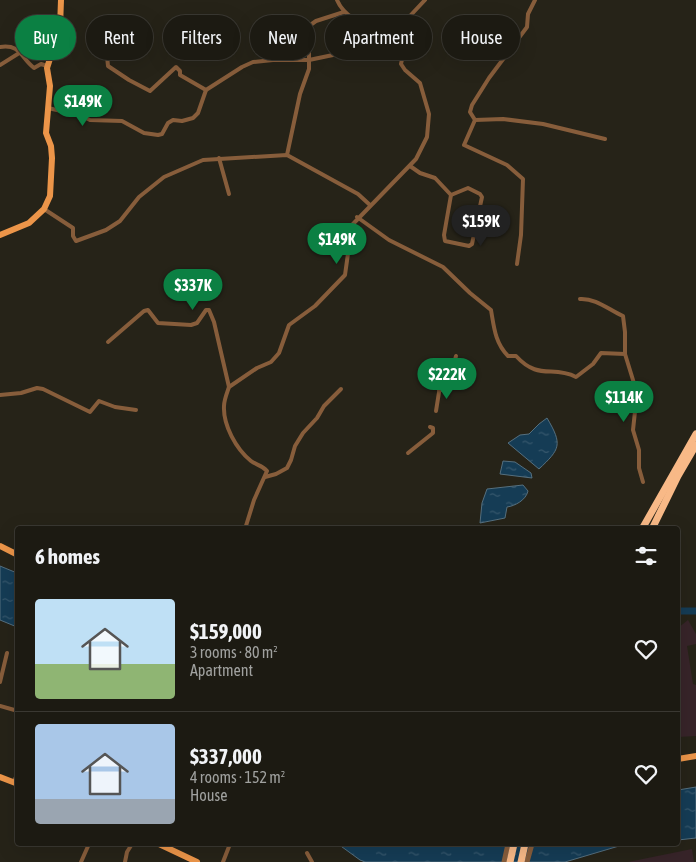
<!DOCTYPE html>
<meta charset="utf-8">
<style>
:root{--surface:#1c1a12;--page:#25231b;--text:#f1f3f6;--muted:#a0a19f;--line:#3a3832;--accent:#0b8043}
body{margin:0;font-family:"Asap Condensed",sans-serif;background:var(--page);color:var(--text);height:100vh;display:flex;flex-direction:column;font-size:19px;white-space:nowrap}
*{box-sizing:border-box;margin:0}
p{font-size:16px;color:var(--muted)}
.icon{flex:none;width:28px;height:28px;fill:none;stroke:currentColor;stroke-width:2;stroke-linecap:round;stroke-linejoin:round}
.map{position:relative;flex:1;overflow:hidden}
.drawer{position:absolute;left:15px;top:526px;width:665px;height:320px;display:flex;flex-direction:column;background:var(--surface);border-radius:5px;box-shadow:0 5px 20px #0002,0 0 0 1px var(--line)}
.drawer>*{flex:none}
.banner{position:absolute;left:15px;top:15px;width:666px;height:45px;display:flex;gap:10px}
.price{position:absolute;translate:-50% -42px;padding:0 11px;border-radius:18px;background:var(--accent);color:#fff;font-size:16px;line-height:32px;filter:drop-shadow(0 1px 2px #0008)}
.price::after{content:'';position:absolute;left:50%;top:30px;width:15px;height:11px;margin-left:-8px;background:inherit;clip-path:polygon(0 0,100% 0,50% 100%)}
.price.active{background:#222;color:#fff}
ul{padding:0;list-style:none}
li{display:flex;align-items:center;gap:15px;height:125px;padding:0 20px}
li+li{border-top:1px solid var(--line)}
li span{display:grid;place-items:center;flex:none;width:140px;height:100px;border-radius:5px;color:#555}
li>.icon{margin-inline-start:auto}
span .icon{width:60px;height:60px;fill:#fffc;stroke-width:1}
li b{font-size:21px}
h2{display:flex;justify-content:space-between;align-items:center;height:60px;padding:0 20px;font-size:21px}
.pill{padding:0 18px;border-radius:22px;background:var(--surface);box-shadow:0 5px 20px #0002,0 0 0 1px var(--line);font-size:18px;line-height:45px}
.pill.active{background:var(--accent);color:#fff}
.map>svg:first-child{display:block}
.industrial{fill:#372429}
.water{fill:url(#water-ripples);stroke:#556f7e}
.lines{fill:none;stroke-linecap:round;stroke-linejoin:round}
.river{stroke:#153c55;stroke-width:7}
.minor{stroke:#875d3b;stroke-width:4}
.tertiary{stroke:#875d3b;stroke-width:5}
.primary{stroke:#ec9549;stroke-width:6}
.motorway{stroke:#f8b987;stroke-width:7}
</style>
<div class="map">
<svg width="696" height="862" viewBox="0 0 696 862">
<defs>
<pattern id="water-ripples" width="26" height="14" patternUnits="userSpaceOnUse" patternTransform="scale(1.25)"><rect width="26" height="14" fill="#153c55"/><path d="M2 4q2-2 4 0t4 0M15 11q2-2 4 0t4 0" fill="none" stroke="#37586d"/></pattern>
</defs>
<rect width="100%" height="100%" fill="#262318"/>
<g class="industrial">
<path d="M688 620 696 634V644L687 646 693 684 696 685V736L678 737V628Z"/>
<path d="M692 849 694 862H628Z"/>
</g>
<g class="water">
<path d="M547 418C563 445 560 449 539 469L508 443 520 435 529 434 539 424Z"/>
<path d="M503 461 515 462 531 473 532 478 500 474Z"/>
<path d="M523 485 528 491C526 500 515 506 507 507L505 518 480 523 482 503 487 489Z"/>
<path d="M0 566 17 573V627L0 620Z"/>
<path d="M696 787V838L678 840V790Z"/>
<path d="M338 844H638L619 846 565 862H365L360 860Z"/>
</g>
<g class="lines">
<path class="river" d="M678 611H696"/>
<g class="minor">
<path d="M535 0 528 14 527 27 489 78 472 105 470 112 475 120 503 119 543 124 605 139"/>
<path d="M395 38 405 25 409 17 425 0"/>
<path d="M106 46 100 42 103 35 123 36 127 37 121 55H118L106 46 108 66 129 80 150 91 176 67 180 71V75L206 90"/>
<path d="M0 47C21 44 20 57 34 68L41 64 47 66"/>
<path d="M0 65 32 45 51 53"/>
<path d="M48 108 79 115 90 120 122 121 144 133 158 135 162 134 168 123 173 120 182 121 193 118 198 113 206 90 242 67 253 62 273 60H309L333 55 404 50"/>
<path d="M475 120 464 145 507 165 523 179 521 235 517 264"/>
<path d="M287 155 300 94 309 69V26L316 21 344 12"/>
<path d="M219 158 229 194"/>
<path d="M410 166 420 173 435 178 451 195"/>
<path d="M468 188 480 194 482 197 472 244 469 246 445 241 444 235 451 195Z"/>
<path d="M44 209 73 228V236L76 241 106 230 120 221 139 197 164 177 203 160 287 155 358 194 370 205"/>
<path d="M357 217 389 240 443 267 470 293 491 310C494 327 495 343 508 356H516C539 381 552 365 576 377L593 364 601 353 625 354 637 393 633 430 639 450V468L643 482"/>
<path d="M580 299C596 298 609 310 623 316L625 332V354"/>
<path d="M108 342 144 311 148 310 158 323 191 325 197 323 206 310H209L214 322 229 387"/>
<path d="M450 369 453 367 456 356"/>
<path d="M439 390H448"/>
<path d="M0 395 21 393 37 388 43 389 90 412 99 401 115 407 136 410"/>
<path d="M436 411 440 386"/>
<path d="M408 453 433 433V428L430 427"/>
<path d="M265 477 276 474 287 468 291 460 295 446 303 433 317 418 324 406 341 389"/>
<path d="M245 529 254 500 267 471C262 465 256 465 251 461 236 449 223 425 224 406 224 400 227 393 229 387L257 368 271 362 279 353 289 325 315 306 345 275 352 225 416 159 427 137 429 114 420 83 405 70 401 64C402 59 404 53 403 49 398 28 350 31 337 0"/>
<path d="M0 682 7 653"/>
<path d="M0 706 18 711"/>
<path d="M13 782 18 774"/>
<path d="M307 853 312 862"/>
<path d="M81 862 89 844"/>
<path d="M125 862 127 852 132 844"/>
<path d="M223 862 230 844"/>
</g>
<g class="tertiary">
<path d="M504 862 508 844"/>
<path d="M527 862 532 844"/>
</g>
<g class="primary">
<path d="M0 235 29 223 44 209 50 196 52 158 51 146 46 133 50 86 47 68 60 27 61 0"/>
<path d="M0 546 18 555"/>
<path d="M678 759 696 756"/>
<path d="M0 777 18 784"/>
<path d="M159 844 197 862"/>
</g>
<g class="motorway">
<path d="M642 529 696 434"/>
<path d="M652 529 678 476 696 445"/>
<path d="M510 862 514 844"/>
<path d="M521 862 525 844"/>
</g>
</g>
</svg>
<b class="price" style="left:83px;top:127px">$149K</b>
<b class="price active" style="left:481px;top:247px">$159K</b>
<b class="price" style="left:337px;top:265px">$149K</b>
<b class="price" style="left:193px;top:311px">$337K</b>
<b class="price" style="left:447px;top:400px">$222K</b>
<b class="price" style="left:624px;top:423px">$114K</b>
<div class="banner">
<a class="pill active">Buy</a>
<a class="pill">Rent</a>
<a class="pill">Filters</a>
<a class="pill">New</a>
<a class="pill">Apartment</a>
<a class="pill">House</a>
</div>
<section class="drawer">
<h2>6 homes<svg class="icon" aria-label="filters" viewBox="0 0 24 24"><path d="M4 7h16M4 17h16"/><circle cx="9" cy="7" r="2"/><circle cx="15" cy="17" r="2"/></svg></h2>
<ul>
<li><span style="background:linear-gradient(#bfe0f5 65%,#8fb573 0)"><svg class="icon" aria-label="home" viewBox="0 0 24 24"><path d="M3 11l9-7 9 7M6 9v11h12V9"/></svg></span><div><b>$159,000</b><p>3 rooms · 80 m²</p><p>Apartment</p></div><svg class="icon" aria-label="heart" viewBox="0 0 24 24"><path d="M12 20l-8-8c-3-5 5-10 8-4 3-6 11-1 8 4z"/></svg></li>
<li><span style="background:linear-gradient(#a9c7e8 75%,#9aa5b1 0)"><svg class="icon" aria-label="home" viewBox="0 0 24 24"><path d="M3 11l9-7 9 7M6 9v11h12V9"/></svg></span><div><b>$337,000</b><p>4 rooms · 152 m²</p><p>House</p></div><svg class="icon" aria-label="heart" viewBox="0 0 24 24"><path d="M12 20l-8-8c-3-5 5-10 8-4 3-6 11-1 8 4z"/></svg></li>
</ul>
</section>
</div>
